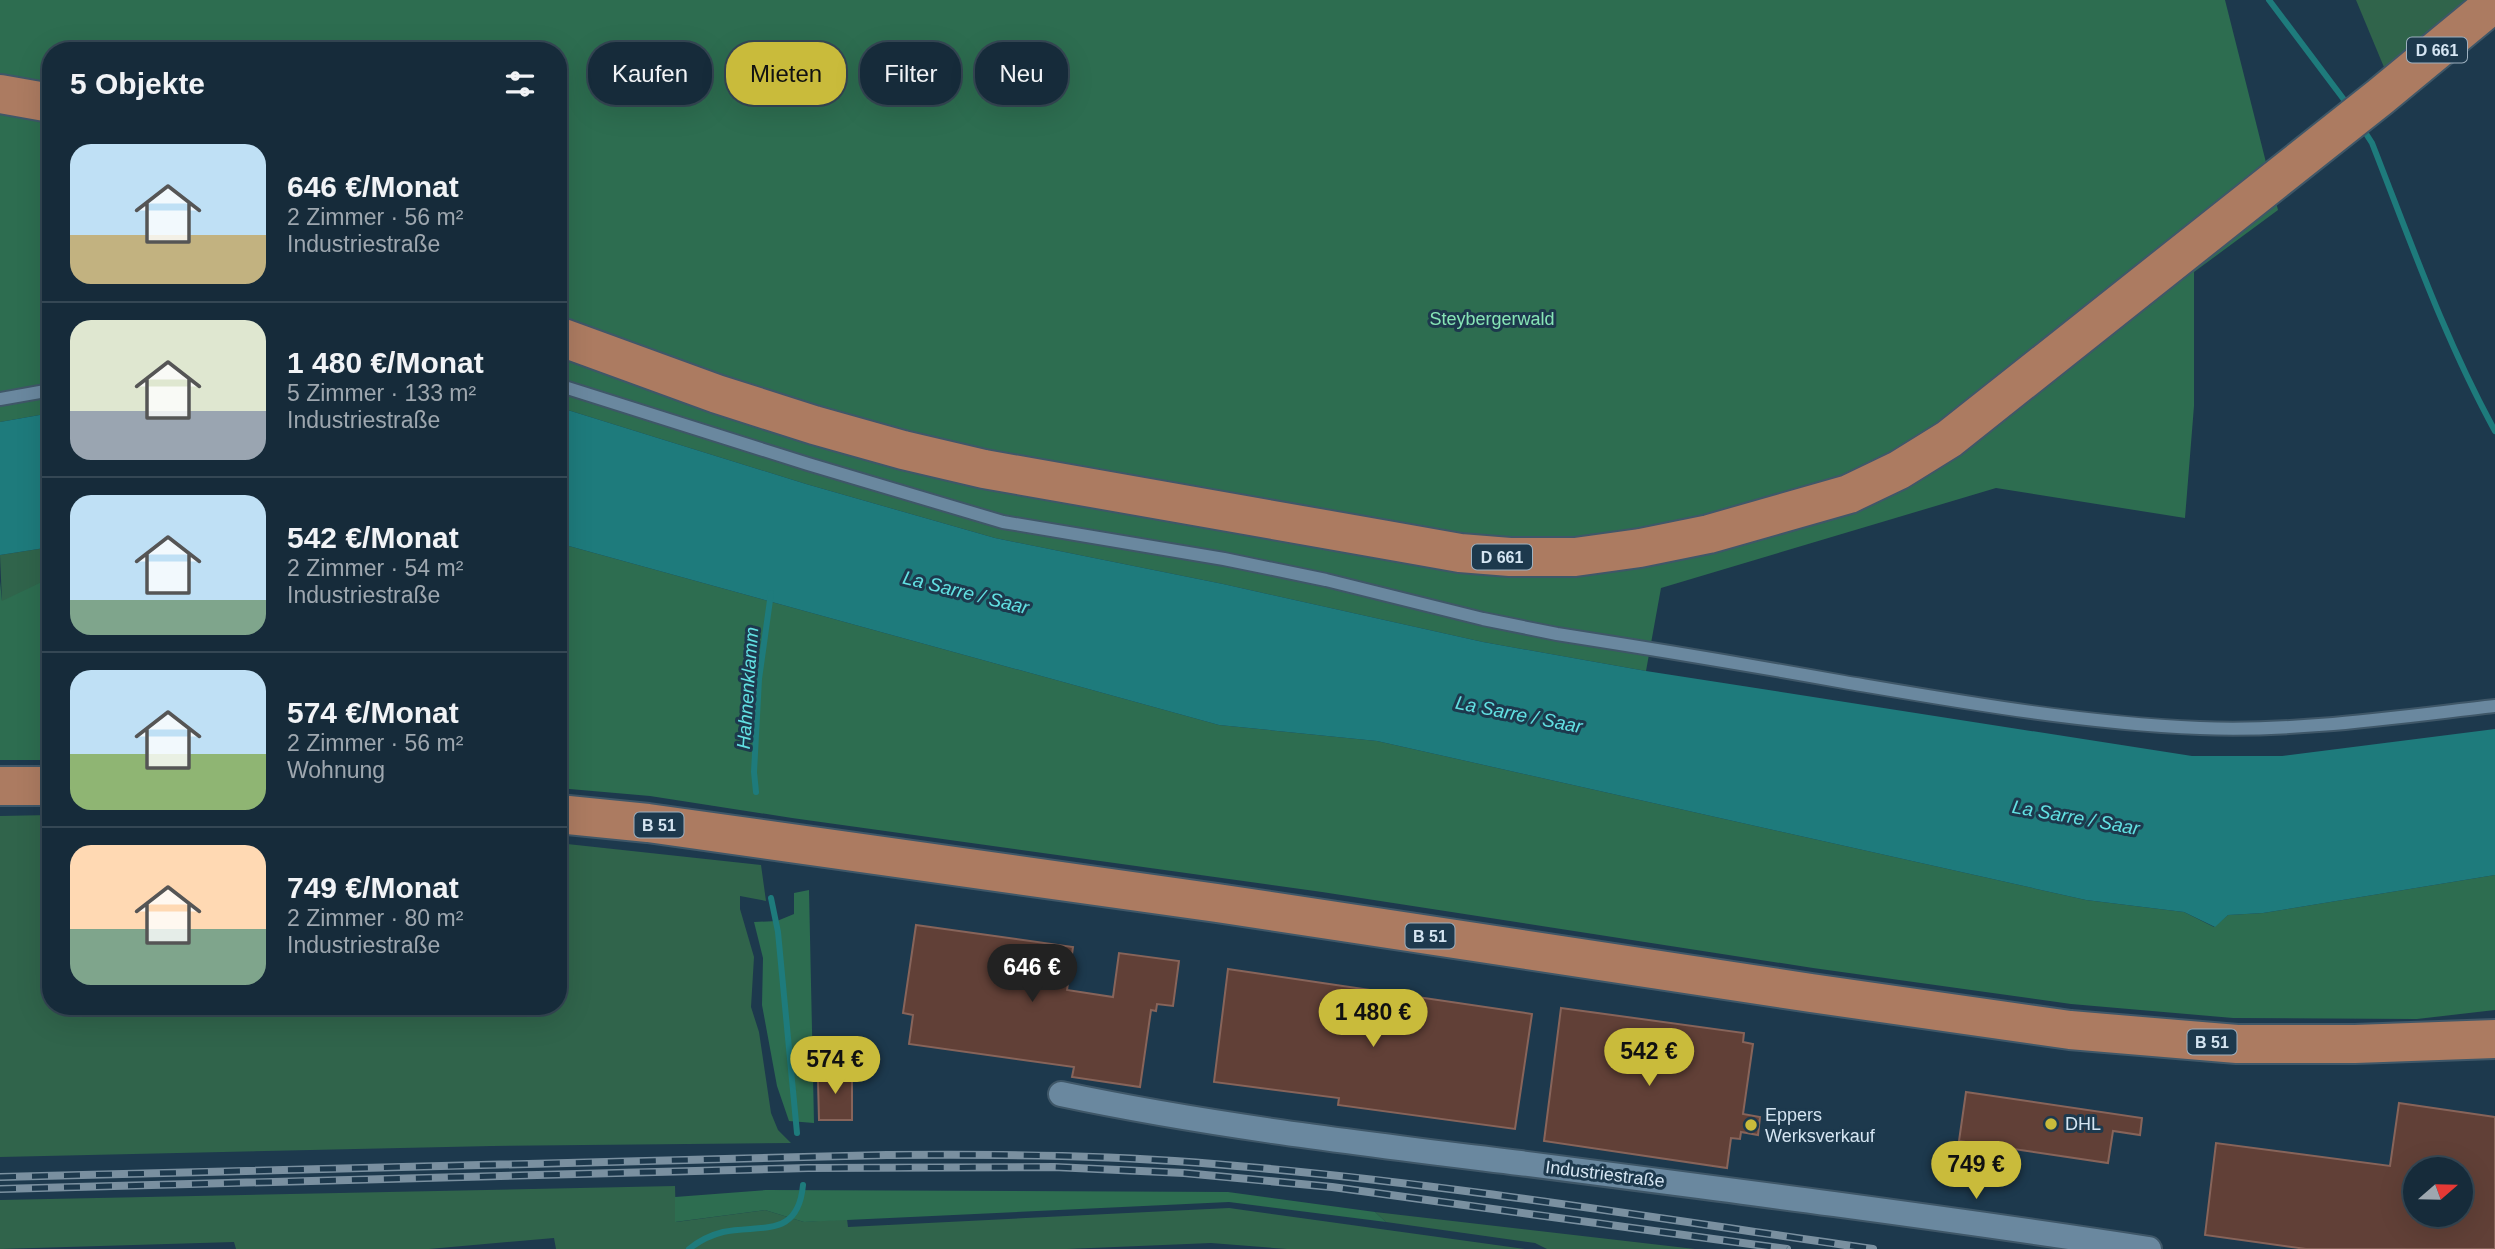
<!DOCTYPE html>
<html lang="de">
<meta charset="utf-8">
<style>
:root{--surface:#162b3a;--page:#233745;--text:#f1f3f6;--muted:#9ea7af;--line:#354754;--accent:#c9bb3b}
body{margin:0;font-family:Helvetica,sans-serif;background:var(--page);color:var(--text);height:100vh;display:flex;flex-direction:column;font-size:26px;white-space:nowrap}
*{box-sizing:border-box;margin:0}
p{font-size:23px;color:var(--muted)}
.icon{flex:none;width:38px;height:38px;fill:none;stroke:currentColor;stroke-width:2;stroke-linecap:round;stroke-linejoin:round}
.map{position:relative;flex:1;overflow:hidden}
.drawer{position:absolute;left:42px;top:42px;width:525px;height:973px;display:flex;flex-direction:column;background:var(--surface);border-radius:28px;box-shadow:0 7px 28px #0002,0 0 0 2px var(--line)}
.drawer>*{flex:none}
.guide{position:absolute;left:588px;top:42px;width:665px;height:63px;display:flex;gap:14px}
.needle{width:46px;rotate:70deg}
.controls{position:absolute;left:2403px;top:1157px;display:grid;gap:14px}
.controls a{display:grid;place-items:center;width:70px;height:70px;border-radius:50%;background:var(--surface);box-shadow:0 7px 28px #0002,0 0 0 2px var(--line);font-size:35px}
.price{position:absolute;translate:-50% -60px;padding:0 16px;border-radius:24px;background:var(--accent);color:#111;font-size:23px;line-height:46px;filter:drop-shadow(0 2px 4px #0008)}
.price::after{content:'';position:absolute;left:50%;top:42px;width:21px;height:16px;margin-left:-10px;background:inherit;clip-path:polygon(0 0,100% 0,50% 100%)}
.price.current{background:#222;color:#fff}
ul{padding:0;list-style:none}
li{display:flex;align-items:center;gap:21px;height:175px;padding:0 28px}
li+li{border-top:2px solid var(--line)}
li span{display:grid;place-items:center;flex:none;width:196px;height:140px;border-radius:21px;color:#555}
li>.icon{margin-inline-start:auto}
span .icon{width:84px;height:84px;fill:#fffc;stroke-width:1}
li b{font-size:30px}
h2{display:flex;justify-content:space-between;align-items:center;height:84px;padding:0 28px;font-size:30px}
.pill{padding:0 24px;border-radius:28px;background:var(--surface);box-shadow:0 7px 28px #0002,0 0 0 2px var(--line);font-size:24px;line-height:63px}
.pill.current{background:var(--accent);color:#111}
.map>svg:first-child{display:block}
.green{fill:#30644b}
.forest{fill:#2d6d50}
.water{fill:#1e7b7c}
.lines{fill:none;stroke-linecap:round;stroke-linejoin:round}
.stream{stroke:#1e7b7c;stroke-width:6}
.building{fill:#614037;stroke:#87645a;stroke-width:2;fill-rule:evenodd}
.service-casing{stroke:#3f5768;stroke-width:16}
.minor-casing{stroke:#3f5768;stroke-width:28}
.primary-casing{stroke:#3f5768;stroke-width:42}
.service{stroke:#6a889f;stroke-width:12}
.minor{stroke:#6a889f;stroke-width:24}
.primary{stroke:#ac7b61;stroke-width:38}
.rail-casing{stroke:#7a90a0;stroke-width:8}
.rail{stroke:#1d394d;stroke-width:5;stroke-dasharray:16;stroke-linecap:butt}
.poi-dot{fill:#c9bb3b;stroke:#1d394d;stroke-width:2.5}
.labels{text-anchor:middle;stroke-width:6;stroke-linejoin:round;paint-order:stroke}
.shield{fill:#1d394d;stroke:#9eb1c0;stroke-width:2}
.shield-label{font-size:16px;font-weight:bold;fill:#d5e5f2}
.park-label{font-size:18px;fill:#87e5b6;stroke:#1d394d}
.poi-label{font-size:18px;fill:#d5e5f2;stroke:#1d394d;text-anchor:start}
.street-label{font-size:18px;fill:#d5e5f2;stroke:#1d394d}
.water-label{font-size:19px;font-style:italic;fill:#62e1e3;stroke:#1d394d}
</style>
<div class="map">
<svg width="2495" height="1249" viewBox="0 0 2495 1249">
<rect width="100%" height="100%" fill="#1d394d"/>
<g class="green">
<path d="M2356 0H2476L2386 72Z"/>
<path d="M51 547V580L2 602 0 555Z"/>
<path d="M51 815V1006H558V843L761 865 766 901 740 896V909L754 957 751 1007 759 1032 771 1113 778 1130 791 1143 492 1146 0 1157V816Z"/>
<path d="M675 1186 676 1222 765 1210 804 1222 847 1219 848 1227 1229 1208 1525 1249H1287L1211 1243 1067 1249H556L554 1238 429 1249H236L234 1242 0 1249V1200Z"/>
<path d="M1375 1212 1695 1249H1547L1535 1243 1386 1222Z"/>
</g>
<g class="forest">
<path d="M0 0H2225L2278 210 2194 272V406L2185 518 1996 488 1661 588 1646 671 1483 642 1223 584 995 538 806 484 558 407V51H51V413L0 422Z"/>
<path d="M558 543 1219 725 1377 741 2086 900 2184 912 2214 927 2228 915 2263 913 2495 875V1010L2417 1019 2233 1018 2071 1004 1813 968 1322 892 792 818 650 796 558 788Z"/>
<path d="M46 580H51V760H0V581L2 601Z"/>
<path d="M809 890 814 1123 789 1121 777 1086 762 1005 763 958 754 922 777 921 794 914V893Z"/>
<path d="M766 1190 1228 1192 1375 1212 1386 1222 1229 1202 804 1222 765 1210 675 1222V1197Z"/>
</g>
<g class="water">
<path d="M558 407 806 484 995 538 1223 584 1483 642 1646 671 2192 756H2282L2495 729V875L2263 913 2228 915 2215 927 2184 912 2086 900 1377 741 1219 725 558 543Z"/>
<path d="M51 413V547L0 555V422Z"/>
</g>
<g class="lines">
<g class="stream">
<path d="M2269 0 2348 105"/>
<path d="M2363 129 2372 143C2410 240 2445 340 2495 431"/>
<path d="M756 792 754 772 759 679 771 593"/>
<path d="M771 898 778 932 797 1133"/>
<path d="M689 1249C699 1241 711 1235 723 1232 761 1224 798 1239 803 1185"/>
</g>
</g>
<g class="building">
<path d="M916 925 1073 947 1067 990 1113 997 1119 953 1179 961 1173 1006 1157 1004 1156 1011 1151 1010 1140 1087 1072 1077 1074 1067 909 1044 913 1015 903 1013Z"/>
<path d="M1228 969 1532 1014 1515 1129 1338 1105 1339 1098 1214 1082Z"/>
<path d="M1561 1008 1744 1033 1743 1042 1753 1044 1743 1114 1760 1117 1758 1135 1741 1132 1740 1139 1731 1138 1727 1168 1544 1141Z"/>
<path d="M820 1072H852V1120H819L818 1081H820Z"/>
<path d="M1966 1092 2142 1118 2140 1135 2113 1131 2108 1163 1959 1141Z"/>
<path d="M2399 1103 2495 1117V1249H2306L2205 1235 2216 1143 2390 1166ZM2415 1169H2460V1214H2415Z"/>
</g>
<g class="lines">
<g class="service-casing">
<g id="service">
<path d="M558 385 808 464 1003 522 1224 559 1326 580 1483 619 1557 634C1653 649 1749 665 1844 682 1962 702 2080 723 2200 728 2299 732 2397 717 2495 706"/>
<path d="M0 399 51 390"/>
</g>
</g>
<g class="minor-casing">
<path id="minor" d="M1061 1094C1212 1126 1367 1144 1520 1163 1730 1190 1940 1217 2149 1249"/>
</g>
<g class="primary-casing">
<g id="primary">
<path d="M0 94 51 103"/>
<path d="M558 336 717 394 814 425 903 450 984 469 1381 539 1460 553 1510 557H1575L1640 548 1709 534 1849 494 1899 470 1949 439 2380 97 2495 2"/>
<path d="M0 786H51"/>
<path d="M558 814 648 823 1217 903 1811 993 2070 1030 2237 1044H2355L2495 1039"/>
</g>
</g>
<use href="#service" class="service"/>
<use href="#minor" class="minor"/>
<use href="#primary" class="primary"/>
<g class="rail-casing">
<g id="rail">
<path d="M0 1177 887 1155C1004 1154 1120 1155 1237 1166 1449 1184 1661 1219 1873 1249"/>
<path d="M0 1189 808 1168 1054 1167 1184 1173 1332 1187 1787 1249"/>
</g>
</g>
<use href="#rail" class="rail"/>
</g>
<g class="poi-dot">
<circle cx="2051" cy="1124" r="7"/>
<circle cx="1751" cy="1125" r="7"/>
</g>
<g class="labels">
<g class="shield">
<rect x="2407" y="37.5" width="60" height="25" rx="5"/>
<rect x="1472" y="544.5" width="60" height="25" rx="5"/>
<rect x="634.5" y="812.5" width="49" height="25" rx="5"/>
<rect x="1405.5" y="923.5" width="49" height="25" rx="5"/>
<rect x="2187.5" y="1029.5" width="49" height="25" rx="5"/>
</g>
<g class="shield-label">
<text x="2437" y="56">D 661</text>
<text x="1502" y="563">D 661</text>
<text x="659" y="831">B 51</text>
<text x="1430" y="942">B 51</text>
<text x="2212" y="1048">B 51</text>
</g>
<g class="park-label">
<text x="1492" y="325">Steybergerwald</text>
</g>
<g class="poi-label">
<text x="1765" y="1121">Eppers<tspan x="1765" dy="21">Werksverkauf</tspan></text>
<text x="2065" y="1130">DHL</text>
</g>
<g class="street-label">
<text transform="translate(1605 1174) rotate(7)" y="6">Industriestraße</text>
</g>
<g class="water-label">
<text transform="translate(966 592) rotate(14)" y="7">La Sarre / Saar</text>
<text transform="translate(747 688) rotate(-86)" y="7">Hahnenklamm</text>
<text transform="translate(1519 714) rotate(11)" y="7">La Sarre / Saar</text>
<text transform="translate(2076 817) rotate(10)" y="7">La Sarre / Saar</text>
</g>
</g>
</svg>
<div class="controls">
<a><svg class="needle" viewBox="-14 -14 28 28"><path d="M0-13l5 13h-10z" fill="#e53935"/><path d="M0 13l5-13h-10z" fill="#9ea7af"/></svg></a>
</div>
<b class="price current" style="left:1032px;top:1004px">646 €</b>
<b class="price" style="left:1373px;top:1049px">1 480 €</b>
<b class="price" style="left:1649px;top:1088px">542 €</b>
<b class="price" style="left:835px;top:1096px">574 €</b>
<b class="price" style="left:1976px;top:1201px">749 €</b>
<div class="guide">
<a class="pill">Kaufen</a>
<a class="pill current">Mieten</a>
<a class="pill">Filter</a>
<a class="pill">Neu</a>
</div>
<section class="drawer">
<h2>5 Objekte<svg class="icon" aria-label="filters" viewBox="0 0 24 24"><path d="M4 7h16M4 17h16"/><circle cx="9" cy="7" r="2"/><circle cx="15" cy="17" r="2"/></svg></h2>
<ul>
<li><span style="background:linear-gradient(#bfe0f5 65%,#c2b280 0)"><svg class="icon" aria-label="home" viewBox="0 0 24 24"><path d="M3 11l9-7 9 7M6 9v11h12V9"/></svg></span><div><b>646 €/Monat</b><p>2 Zimmer · 56 m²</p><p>Industriestraße</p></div></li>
<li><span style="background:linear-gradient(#dfe7d0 65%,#9aa5b1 0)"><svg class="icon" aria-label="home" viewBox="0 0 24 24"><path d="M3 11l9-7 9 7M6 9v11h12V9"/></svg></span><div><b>1 480 €/Monat</b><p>5 Zimmer · 133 m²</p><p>Industriestraße</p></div></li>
<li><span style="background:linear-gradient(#bfe0f5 75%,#7fa58c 0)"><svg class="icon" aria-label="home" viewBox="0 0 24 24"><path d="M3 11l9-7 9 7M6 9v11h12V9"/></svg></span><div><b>542 €/Monat</b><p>2 Zimmer · 54 m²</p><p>Industriestraße</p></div></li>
<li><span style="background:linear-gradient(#bfe0f5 60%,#8fb573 0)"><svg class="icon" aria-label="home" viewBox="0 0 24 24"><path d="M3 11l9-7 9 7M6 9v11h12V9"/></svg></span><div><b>574 €/Monat</b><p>2 Zimmer · 56 m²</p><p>Wohnung</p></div></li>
<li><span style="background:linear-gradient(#ffd9b3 60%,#7fa58c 0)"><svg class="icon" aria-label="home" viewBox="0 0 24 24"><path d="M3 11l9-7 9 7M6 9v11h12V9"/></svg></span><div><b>749 €/Monat</b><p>2 Zimmer · 80 m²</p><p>Industriestraße</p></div></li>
</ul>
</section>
</div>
